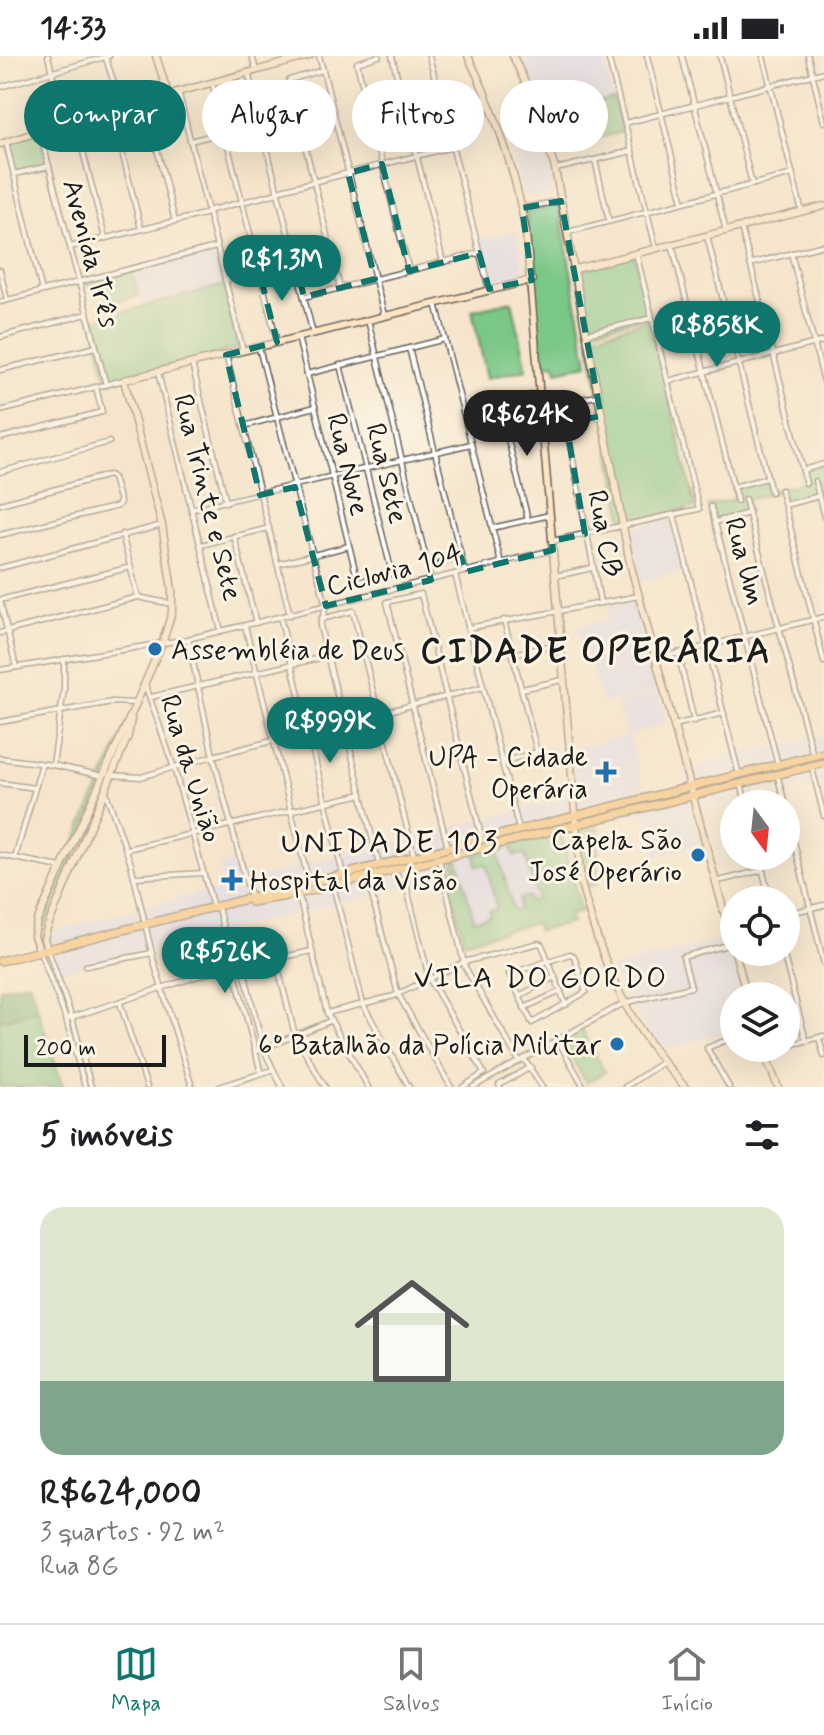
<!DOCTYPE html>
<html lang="pt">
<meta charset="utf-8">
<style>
:root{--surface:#fff;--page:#f6f6f6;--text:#202124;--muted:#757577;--line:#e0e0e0;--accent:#0f766e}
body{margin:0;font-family:Mynerve,sans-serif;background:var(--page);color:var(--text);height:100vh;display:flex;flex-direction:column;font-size:30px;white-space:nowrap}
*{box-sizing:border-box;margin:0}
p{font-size:26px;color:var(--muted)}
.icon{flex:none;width:44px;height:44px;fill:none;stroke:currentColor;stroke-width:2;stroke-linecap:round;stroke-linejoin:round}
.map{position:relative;height:1031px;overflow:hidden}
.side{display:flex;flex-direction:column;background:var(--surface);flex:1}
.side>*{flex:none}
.hud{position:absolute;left:24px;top:24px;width:776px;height:72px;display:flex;gap:16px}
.needle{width:52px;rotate:165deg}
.fabs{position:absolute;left:720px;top:734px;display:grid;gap:16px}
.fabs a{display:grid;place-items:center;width:80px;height:80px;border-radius:50%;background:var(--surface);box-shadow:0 8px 32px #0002;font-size:40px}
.scale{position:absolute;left:24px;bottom:20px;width:142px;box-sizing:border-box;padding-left:8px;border:4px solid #1c1c1c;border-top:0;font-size:22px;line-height:28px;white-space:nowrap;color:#1c1c1c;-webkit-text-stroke:6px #fcf5e5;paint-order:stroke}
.price{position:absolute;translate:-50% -68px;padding:0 18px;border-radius:28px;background:var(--accent);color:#fff;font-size:26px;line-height:52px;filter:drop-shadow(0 2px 4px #0008)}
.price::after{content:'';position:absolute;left:50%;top:48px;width:24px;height:18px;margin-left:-12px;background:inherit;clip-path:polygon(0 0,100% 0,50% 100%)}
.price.current{background:#222;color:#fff}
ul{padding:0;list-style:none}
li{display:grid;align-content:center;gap:16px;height:424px;padding:0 40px}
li+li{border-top:2px solid var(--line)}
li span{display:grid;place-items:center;height:248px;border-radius:24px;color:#555}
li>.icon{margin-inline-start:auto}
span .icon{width:144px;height:144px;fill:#fffc;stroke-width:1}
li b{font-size:34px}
h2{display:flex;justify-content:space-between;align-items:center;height:96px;padding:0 40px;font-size:34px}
.pill{padding:0 28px;border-radius:36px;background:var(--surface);box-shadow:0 8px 32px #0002;font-size:28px;line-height:72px}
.pill.current{background:var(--accent);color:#fff}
.status{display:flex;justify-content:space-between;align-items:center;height:56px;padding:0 40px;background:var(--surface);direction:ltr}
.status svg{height:22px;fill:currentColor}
.menu{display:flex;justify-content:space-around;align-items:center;height:112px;border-top:2px solid var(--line);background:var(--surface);font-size:22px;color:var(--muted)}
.menu a{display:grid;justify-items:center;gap:4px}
.menu .current{color:var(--accent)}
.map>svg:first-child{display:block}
.built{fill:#d8d7f8}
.green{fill:#7ac787;stroke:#4b7252;stroke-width:2}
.forest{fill:#63ac74;stroke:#406448;stroke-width:2}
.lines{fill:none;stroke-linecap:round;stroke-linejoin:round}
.street-casing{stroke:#68625a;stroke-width:7}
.secondary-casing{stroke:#68625a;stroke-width:9}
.primary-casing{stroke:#68625a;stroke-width:10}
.street{stroke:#fff;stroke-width:4}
.secondary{stroke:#fde5c5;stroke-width:6}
.primary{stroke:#f9bf6d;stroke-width:7}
.marked{fill:none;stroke:#0f766e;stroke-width:6;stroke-dasharray:16 10;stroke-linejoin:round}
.poi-dot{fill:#1f6fb2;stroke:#fcf5e5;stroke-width:3}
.labels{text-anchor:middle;stroke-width:6;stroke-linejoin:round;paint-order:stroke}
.street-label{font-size:28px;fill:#1c1c1c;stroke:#fcf5e5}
.poi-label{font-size:28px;fill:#1c1c1c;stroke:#fcf5e5;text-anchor:end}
.neighbourhood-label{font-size:30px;letter-spacing:2px;fill:#1c1c1c;stroke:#fcf5e5}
.quarter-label{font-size:32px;letter-spacing:2px;fill:#1c1c1c;stroke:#fcf5e5}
.district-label{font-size:36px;font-weight:bold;letter-spacing:2px;fill:#1c1c1c;stroke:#fcf5e5}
</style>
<div class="status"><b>14:33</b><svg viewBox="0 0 49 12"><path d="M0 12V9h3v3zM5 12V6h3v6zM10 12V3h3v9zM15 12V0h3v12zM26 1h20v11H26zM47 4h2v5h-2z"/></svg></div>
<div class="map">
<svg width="824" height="1031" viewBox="0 0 824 1031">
<rect width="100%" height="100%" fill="#fcf5e5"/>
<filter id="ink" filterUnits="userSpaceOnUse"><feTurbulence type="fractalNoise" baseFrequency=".0125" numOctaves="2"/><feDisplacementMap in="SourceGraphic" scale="16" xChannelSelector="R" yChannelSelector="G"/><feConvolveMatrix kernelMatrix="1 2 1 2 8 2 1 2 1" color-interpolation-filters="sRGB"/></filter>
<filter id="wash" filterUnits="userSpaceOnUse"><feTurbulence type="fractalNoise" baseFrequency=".006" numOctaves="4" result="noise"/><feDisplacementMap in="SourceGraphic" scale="32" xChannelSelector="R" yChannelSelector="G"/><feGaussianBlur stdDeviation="1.8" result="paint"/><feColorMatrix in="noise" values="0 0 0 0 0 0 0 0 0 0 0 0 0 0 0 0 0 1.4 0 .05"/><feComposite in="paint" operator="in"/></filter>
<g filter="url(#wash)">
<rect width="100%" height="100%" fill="#f6e5cc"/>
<g class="built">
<path d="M520 0H603L614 43 546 60Z"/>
<path d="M539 70 556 137 524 142 507 77Z"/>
<path d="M517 175 525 221 492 229 480 184Z"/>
<path d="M215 194 224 229 143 249 133 215Z"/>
<path d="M670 463 684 514 639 526 626 474Z"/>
<path d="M635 544 658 635 603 648 586 592 582 593 577 570 609 564 607 548Z"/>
<path d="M658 636 667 667 629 679 645 737 595 751 688 730 684 714 824 679V726L701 757 697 741 686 744H689L700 788 657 800 645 755 561 776 581 856 511 873 464 885 447 820 59 916 50 876 224 831 219 810 236 806 242 826 570 741 572 756V694L626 680 617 648Z"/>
<path d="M728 882 744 940H734V975L658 995 610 913Z"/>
</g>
<g class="green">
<path d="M614 43 622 76 555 93 546 60Z"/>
<path d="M40 76 48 110 15 118 7 86Z"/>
<path d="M559 150 588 308 557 315 555 307 542 310 526 156Z"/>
<path d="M634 200 650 260 588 275 578 214Z"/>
<path d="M132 214 139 240 109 248 103 226 84 230 83 227Z"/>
<path d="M225 229 239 292 107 326 93 264Z"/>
<path d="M512 245 527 313 487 322 472 254Z"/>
<path d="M651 263 695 451 624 468 589 281Z"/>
<path d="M824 410V425L818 427 820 437 784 446 780 435 747 444 749 455 712 465 708 450 735 443 732 433 767 423 771 435 803 426 801 416Z"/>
<path d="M128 666 125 680 44 871 42 878 44 891 40 892 36 883 37 872Z"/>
<path d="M599 771 597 828 588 830 581 775Z"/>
<path d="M561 777 581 856 569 859 571 867 538 875 535 867 464 885 447 816 456 814 454 804 458 803 474 864 490 860 489 855 497 853 486 808 477 810 475 799 506 791V794L498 796 513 855 519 854V843L528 840 530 846 537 843 525 798 514 800 511 789Z"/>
<path d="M38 954 63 1031H0V964Z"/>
<path d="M581 972 605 1016 586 1027 561 983Z"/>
</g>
<path class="forest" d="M29 926 38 954 0 964V932Z"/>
</g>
<g filter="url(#ink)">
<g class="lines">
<g class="street-casing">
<g id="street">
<path d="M48 0 64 68"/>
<path d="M105 0 122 51"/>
<path d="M252 0 256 14"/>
<path d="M319 0 323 14"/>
<path d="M379 0 357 7 409 215"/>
<path d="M392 0 443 206"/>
<path d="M429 0 489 233"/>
<path d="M608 0 656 192"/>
<path d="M647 0 683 146"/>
<path d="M682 0 726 175"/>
<path d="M720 0 752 128"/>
<path d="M763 0 802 156"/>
<path d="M808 0 824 66"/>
<path d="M248 16 313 278"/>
<path d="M212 26 277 286"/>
<path d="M0 31 109 0"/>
<path d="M178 35 243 295"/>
<path d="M145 45 175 165"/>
<path d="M112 55 141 173"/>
<path d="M75 64 105 182"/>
<path d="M625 67 824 16"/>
<path d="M40 76 106 329"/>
<path d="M190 85 261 67"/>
<path d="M6 86 42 235"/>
<path d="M595 104 609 165"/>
<path d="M556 113 632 95"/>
<path d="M14 118 49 110"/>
<path d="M277 135 452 91"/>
<path d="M522 152 561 145"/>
<path d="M207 155 278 137"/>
<path d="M741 171 806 427"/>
<path d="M568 176 793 118"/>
<path d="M707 180 771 436"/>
<path d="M672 188 737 445"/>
<path d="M70 191 208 157"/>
<path d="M791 197 824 326"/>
<path d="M750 208 824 189"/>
<path d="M0 214 7 244"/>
<path d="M225 224 295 206"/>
<path d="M340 232 289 24 323 14 384 259"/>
<path d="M304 241 479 197"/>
<path d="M0 246 216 191"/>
<path d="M436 247 501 507"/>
<path d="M368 264 431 524"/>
<path d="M586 278 652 262"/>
<path d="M0 281 87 258"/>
<path d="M298 281 358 526 392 517 340 309"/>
<path d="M259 292 326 550 320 570 379 809"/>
<path d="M409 292 465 516"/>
<path d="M226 299 290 559"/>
<path d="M192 308 226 446"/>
<path d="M0 314 96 291"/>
<path d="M158 316 221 575"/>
<path d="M307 318 445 283"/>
<path d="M668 325 824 285"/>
<path d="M499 347 528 464"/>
<path d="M541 350 597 340"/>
<path d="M0 355 124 324"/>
<path d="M463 356 540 337"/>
<path d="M566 367 600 546"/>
<path d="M244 370 315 351"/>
<path d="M507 381 601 360"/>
<path d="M0 382 102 356 96 331"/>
<path d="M803 414 824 408"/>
<path d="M0 416 109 386"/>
<path d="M815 425 824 461"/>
<path d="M733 431 767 422"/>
<path d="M781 434 824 606"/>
<path d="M745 443 813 700"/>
<path d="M0 448 109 419 113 422 120 446 118 450 0 479"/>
<path d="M785 449 819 440"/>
<path d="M711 451 778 709"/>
<path d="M192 453 471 388"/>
<path d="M674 459 739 719"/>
<path d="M715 466 749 457"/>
<path d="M492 472 550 459"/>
<path d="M122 478 138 541"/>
<path d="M234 480 256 567"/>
<path d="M552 485 699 453 636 197"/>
<path d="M201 489 269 472"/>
<path d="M278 508 349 490"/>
<path d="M428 509 461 501"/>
<path d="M0 512 162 469"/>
<path d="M455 518 519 774"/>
<path d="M556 520 592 512"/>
<path d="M0 544 131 511"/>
<path d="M0 545 16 611"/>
<path d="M280 561 343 818"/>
<path d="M321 563 353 555 414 800"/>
<path d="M245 570 309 827"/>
<path d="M468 572 639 540"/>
<path d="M0 577 138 541 172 548"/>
<path d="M188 583 213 700 250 840"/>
<path d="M678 597 694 665"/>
<path d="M513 598 559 588"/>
<path d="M655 603 824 561"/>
<path d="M0 614 188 583 553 494"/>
<path d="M145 628 174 712 213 851"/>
<path d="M522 633 562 624"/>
<path d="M151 641 328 600"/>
<path d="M0 666 112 646 136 647"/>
<path d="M674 669 724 657"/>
<path d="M0 702 53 709 103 720"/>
<path d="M502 706 537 696 504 564"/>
<path d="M53 709 64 633V603"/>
<path d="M812 712 824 760"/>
<path d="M777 718 785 748"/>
<path d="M111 719 141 721 213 700 483 631"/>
<path d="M0 727 35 732"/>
<path d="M741 727 746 748"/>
<path d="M105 734 131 808 154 906 192 1031"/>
<path d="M786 753 824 908"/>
<path d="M448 792 387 546 421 538 482 783"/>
<path d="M127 793 362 738"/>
<path d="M0 799 60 811"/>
<path d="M759 800 770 844"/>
<path d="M15 802 42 708"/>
<path d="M439 804 465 911 519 1005"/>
<path d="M402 812 429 922 484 1017 463 1031"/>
<path d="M135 821 203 817"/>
<path d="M367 821 398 938 451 1031"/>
<path d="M715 826 763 814"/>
<path d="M333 829 363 948 409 1031"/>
<path d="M299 840 327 957 368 1031"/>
<path d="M218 852 261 1017"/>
<path d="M786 858 824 849"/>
<path d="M48 894 72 962 91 1031"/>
<path d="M40 896 66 963 85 1031"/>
<path d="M783 896 806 985"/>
<path d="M570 898 574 900 586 936 532 967 509 918Z"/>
<path d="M736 901 755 896"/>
<path d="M276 904 295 979 325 1031"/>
<path d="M86 910 152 897"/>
<path d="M243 911 263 992 282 1031"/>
<path d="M519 940 555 921"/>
<path d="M120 947 147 1031"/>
<path d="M524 952 561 935"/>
<path d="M327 957 394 940 464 906 539 887 542 889 566 949"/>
<path d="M66 963 211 916 312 895"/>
<path d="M819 982 824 1000"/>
<path d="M557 983 584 1031"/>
<path d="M786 990 824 980"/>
<path d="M255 996 330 965"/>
<path d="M763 996 778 992"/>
<path d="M524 1003 542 1031"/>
<path d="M219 1031 272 1014"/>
<path d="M473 1031 624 947 691 931 683 901 731 888"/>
<path d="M500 1031 499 1029 531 1011"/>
<path d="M625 1031 663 1006"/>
<path d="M729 1031 707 992 734 981"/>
</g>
</g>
<g class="secondary-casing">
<g id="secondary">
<path d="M156 0 168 38"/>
<path d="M468 0C496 57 515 113 526 176L581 827C602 908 627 969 685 1031"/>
<path d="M513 0 536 50 555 113 630 507 734 893"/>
<path d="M0 88 75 64 310 0"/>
<path d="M575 213 824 150"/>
<path d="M48 894 44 883 47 872 128 680 131 663"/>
<path d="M40 896 34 880 37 865 131 659 163 585 172 556V534L162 469 124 324 532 224"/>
<path d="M735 896 747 940"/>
<path d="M762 992 778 1031"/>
</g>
</g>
<g class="primary-casing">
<g id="primary">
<path d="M251 846 298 838 824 707"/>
<path d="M0 905 824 697"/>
</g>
</g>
<use href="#street" class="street"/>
<use href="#secondary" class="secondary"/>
<use href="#primary" class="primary"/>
</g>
</g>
<path d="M0 0H824V1031H0ZM382 108 409 215 479 197 489 233 532 224 522 152 561 145 601 360 566 367 585 478 552 485 553 494 465 516 461 501 427 509 431 524 326 550 295 431 260 439 226 299 277 286 259 215 295 206 304 241 375 223 348 117Z" fill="#f6e5cc" fill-opacity=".55" fill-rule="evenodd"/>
<path class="marked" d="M382 108 409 215 479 197 489 233 532 224 522 152 561 145 601 360 566 367 585 478 552 485 553 494 465 516 461 501 427 509 431 524 326 550 295 431 260 439 226 299 277 286 259 215 295 206 304 241 375 223 348 117Z"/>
<g class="poi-dot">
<circle cx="155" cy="593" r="8"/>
<path d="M602 704h8v8h8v8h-8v8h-8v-8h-8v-8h8z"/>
<circle cx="698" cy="799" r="8"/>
<path d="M228 812h8v8h8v8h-8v8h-8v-8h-8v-8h8z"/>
<circle cx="617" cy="988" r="8"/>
</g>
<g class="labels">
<g class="street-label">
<text transform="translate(92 197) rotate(75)" y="10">Avenida Três</text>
<text transform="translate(349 408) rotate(76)" y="10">Rua Nove</text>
<text transform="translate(388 417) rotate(76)" y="10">Rua Sete</text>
<text transform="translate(209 441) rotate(76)" y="10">Rua Trinte e Sete</text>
<text transform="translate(606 477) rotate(79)" y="10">Rua CB</text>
<text transform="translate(746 505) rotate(75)" y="10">Rua Um</text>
<text transform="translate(394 513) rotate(-14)" y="10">Ciclovia 104</text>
<text transform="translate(192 712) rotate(73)" y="10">Rua da União</text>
</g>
<g class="poi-label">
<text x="171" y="603" text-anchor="start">Assembléia de Deus</text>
<text x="588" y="710">UPA - Cidade<tspan x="588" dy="32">Operária</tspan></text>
<text x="682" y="793">Capela São<tspan x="682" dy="32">José Operário</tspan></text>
<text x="250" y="834" text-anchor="start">Hospital da Visão</text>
<text x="601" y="998">6º Batalhão da Polícia Militar</text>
</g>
<g class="neighbourhood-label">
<text x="541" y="931">VILA DO GORDO</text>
</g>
<g class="quarter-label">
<text x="390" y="796">UNIDADE 103</text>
</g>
<g class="district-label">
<text x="596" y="606">CIDADE OPERÁRIA</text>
</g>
</g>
</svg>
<div class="fabs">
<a><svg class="needle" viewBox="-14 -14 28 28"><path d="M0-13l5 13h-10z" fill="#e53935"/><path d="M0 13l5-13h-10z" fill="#757577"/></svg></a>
<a><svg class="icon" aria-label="locate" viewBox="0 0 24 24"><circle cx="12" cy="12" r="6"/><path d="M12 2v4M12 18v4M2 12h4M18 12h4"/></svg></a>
<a><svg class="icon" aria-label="layers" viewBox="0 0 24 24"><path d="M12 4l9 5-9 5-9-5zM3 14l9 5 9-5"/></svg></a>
</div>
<div class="scale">200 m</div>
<b class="price" style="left:282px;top:247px">R$1.3M</b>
<b class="price" style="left:717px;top:313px">R$858K</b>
<b class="price current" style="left:527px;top:402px">R$624K</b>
<b class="price" style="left:330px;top:709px">R$999K</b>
<b class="price" style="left:225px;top:939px">R$526K</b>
<div class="hud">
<a class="pill current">Comprar</a>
<a class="pill">Alugar</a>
<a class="pill">Filtros</a>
<a class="pill">Novo</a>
</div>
</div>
<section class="side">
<h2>5 imóveis<svg class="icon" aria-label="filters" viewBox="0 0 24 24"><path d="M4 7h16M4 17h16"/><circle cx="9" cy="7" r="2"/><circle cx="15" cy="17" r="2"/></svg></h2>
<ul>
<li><span style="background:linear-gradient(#dfe7d0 70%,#7fa58c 0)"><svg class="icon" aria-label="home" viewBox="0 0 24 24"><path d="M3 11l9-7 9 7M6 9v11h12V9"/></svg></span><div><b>R$624,000</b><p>3 quartos · 92 m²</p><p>Rua 8G</p></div></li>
</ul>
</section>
<nav class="menu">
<a class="current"><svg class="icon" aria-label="map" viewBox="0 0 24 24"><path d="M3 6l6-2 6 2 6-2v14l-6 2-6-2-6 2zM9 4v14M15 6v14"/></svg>Mapa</a>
<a><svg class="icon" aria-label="saved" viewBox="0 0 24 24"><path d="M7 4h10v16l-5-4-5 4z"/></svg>Salvos</a>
<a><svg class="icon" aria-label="home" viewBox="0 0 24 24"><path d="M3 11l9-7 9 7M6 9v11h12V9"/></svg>Início</a>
</nav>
